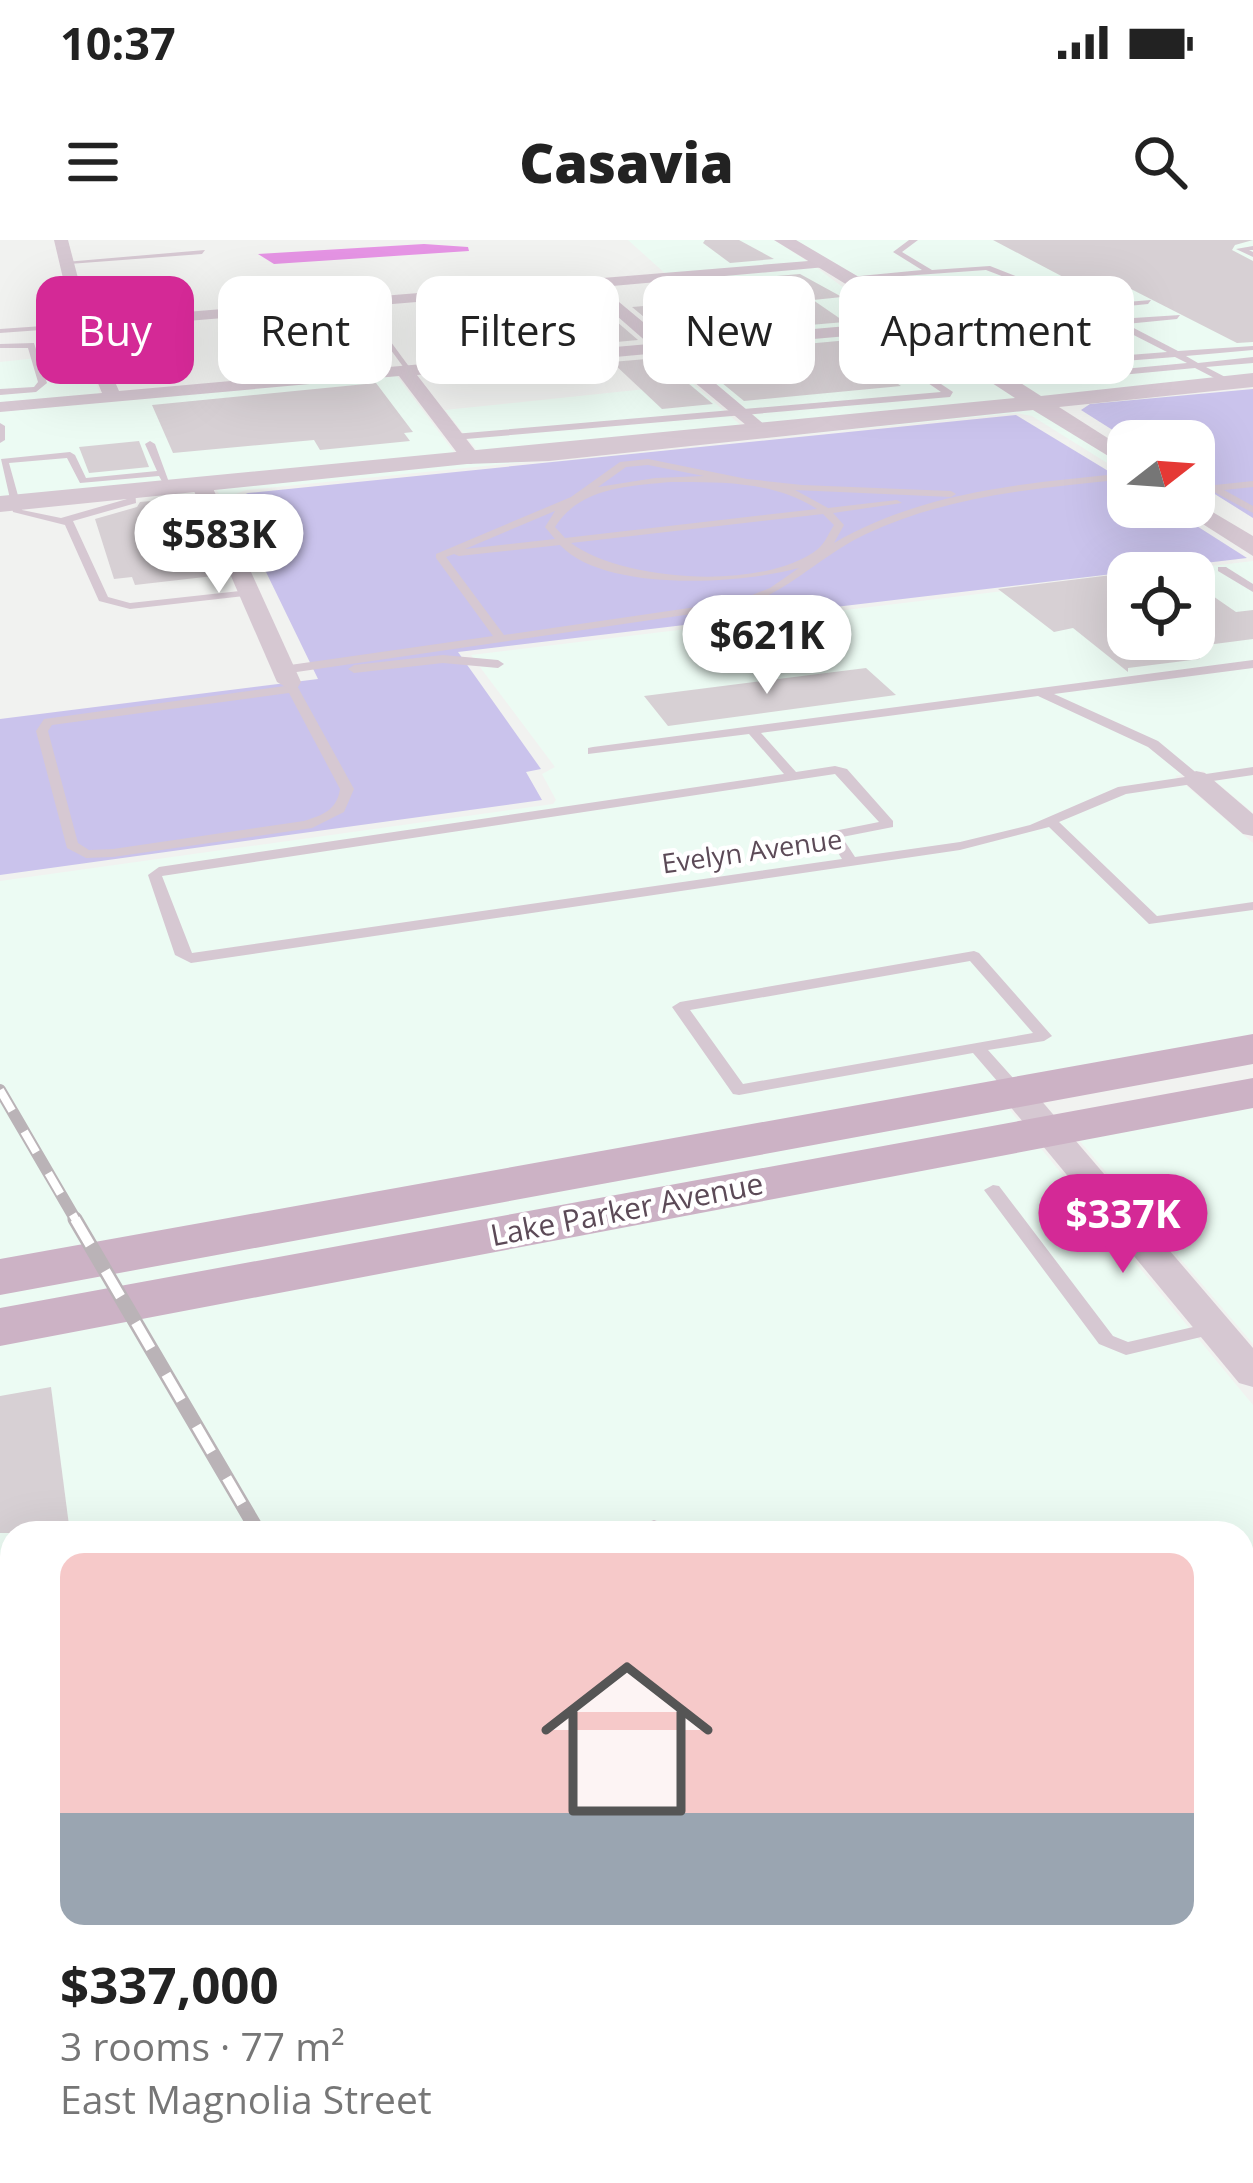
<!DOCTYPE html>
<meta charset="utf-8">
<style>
:root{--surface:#fff;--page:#f6f6f6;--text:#222;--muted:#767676;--accent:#d42996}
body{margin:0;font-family:"Open Sans",sans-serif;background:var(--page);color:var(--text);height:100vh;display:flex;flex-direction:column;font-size:45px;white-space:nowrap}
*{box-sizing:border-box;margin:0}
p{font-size:39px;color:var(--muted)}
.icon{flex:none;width:66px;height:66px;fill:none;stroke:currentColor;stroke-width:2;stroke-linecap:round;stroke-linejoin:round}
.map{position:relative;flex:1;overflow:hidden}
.panel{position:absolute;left:0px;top:1281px;width:1254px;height:663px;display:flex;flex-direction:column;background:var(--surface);border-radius:36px 36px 0 0;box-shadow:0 12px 48px #0002}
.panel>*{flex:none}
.banner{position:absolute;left:36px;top:36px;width:1182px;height:108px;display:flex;gap:24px}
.needle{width:78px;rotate:73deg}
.controls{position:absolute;left:1107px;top:180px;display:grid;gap:24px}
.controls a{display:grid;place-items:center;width:108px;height:108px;border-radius:24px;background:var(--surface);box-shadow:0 12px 48px #0002;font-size:60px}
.price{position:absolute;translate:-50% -102px;padding:0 27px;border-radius:42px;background:#fff;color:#222;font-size:39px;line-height:78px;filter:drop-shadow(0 3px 6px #0008)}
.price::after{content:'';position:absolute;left:50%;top:72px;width:36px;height:27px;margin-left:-18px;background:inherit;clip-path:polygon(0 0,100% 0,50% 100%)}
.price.active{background:var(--accent);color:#fff}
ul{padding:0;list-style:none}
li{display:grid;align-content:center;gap:24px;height:636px;padding:0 60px}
li span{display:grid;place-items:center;height:372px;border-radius:24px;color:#555}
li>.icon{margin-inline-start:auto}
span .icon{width:216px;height:216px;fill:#fffc;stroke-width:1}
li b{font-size:51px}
.pill{padding:0 42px;border-radius:24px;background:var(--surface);box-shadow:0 12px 48px #0002;font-size:42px;line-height:108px}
.pill.active{background:var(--accent);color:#fff}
.status{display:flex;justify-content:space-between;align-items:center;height:84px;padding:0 60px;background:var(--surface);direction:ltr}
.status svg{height:33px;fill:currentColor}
header{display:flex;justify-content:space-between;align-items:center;height:156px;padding:0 60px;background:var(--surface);font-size:54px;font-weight:800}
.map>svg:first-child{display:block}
.commercial{fill:#ecfbf3}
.green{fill:#cac3ec}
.water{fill:#e594e4}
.building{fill:#d7d0d4}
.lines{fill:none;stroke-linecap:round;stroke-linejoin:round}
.service{fill:#d6c8d2;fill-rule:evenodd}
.minor{fill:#d6c8d2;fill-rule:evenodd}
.tertiary{fill:#d6c8d2;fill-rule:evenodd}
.secondary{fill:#d7c5d1;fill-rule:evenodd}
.primary{fill:#ccb2c5;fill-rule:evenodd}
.rail-far2-casing{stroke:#bab3b7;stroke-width:12}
.rail-far1-casing{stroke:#bab3b7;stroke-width:15}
.rail-casing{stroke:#bab3b7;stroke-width:18}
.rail-far2{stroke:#fff;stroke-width:8;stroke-dasharray:24;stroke-linecap:butt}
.rail-far1{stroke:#fff;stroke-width:10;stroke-dasharray:30;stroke-linecap:butt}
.rail{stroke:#fff;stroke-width:14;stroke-dasharray:39;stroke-linecap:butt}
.labels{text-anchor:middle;stroke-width:9;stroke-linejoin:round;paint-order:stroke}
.far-street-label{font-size:27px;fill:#5c4a57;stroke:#fff}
.street-label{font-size:30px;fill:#5c4a57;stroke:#fff}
</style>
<div class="status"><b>10:37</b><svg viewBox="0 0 49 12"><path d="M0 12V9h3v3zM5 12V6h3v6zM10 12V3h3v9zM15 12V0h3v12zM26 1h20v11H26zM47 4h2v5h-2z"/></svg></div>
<header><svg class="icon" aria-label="menu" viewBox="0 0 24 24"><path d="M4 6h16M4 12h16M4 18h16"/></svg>Casavia<svg class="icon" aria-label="search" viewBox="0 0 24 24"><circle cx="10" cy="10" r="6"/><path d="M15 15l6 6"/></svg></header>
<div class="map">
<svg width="1253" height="1943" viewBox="0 0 1253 1943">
<rect width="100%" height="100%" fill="#f1f2f0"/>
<g class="commercial">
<path d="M628 0H774L810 23 668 36Z"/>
<path d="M792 0H1253V137L1039 157Z"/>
<path d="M816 27 884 78 900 82 739 99 672 40Z"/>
<path d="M910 89 1019 159 765 185 714 142 777 135 744 104Z"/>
<path d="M84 113 101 156 0 164V122Z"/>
<path d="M397 136 457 216 0 260V170Z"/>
<path d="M693 144 743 187 479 213 445 170Z"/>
<path d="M1028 165 1128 229V236L1032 176 1016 173 246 250 222 259 215 247Z"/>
<path d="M1253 321V573L1203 531 1175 536 1253 603V799L0 1025V641L553 564 556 560 542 534 555 527 471 415 1128 336V399H1194V333H1153Z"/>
<path d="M1253 864V1104L1077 898Z"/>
<path d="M1006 865 1021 884 0 1074V1050Z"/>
<path d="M1038 905 1253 1165V1682L1242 1681V1293H12V1932H131L93 1943H0V1101Z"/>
<path d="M1242 1731 1253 1733V1943H304L342 1932H1242Z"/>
</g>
<g class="green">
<path d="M1253 149V278L1194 241V201H1130L1081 170 1090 164Z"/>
<path d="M1016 175 1128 243V267H1167L1247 318 458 412 541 529 526 532 542 560 0 635V479L318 439 231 260 248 253Z"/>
</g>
<path class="water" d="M424 4 468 7 469 11 274 24 258 14Z"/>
<g class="building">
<path d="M705 0H739L774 19 730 23 703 3Z"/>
<path d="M993 0H1253L1235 5 1232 10 1253 21V102L1237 103 1127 47 1088 50Z"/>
<path d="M800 34 842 57 813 60 845 82 668 97 632 67 776 55 752 38Z"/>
<path d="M602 69 638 100 594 104 560 73Z"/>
<path d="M333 86 363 125 251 135 244 123 270 121 253 92 275 90 286 105 295 100 290 89Z"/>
<path d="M849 100 886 127 875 128 901 146 744 161 688 115Z"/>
<path d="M658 118 713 164 662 169 612 122Z"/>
<path d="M376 143 413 192 404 193 410 201 320 210 314 200 173 213 152 165Z"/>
<path d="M139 201 149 227 89 233 79 207Z"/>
<path d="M162 260 167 271 193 269 222 335 135 345 132 337 114 339 95 279 137 267 140 262Z"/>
<path d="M1128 333V399H1194V343L1236 372 1253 370V399L1199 406 1200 419 1128 428V432L1073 388 1054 392 998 349Z"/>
<path d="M866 428 896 455 668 486 644 456Z"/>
<path d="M51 1147 70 1293H0V1156Z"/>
</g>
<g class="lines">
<g class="service">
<path d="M909 0H918L902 12 932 30 990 26 1090 65 1151 60 1148 64 1098 69 1118 79 1180 75 1177 79 1126 84 1178 111 1253 106V110L1186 116 1198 123 1253 117V123L1206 127 1231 140 1228 145 1195 128 1047 142 1024 128 981 131 984 126 1017 124 879 38 843 40 839 38 922 30 893 12ZM986 30 1059 58 938 68 889 37ZM1067 61 1167 112 1027 123 944 72ZM1175 117 1187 123 1049 136 1035 128Z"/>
<path d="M1253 6V10H1249L1253 12V17L1236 9Z"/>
<path d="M205 10 202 14 69 24 65 22Z"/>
<path d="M363 64 413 132H407L366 76 311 80 277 76 291 99 287 101 270 75 255 71 259 69 311 76 363 71 359 66Z"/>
<path d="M85 83 82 87 0 93V89Z"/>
<path d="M850 89H856L897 113 954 107 958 110 896 119 850 93Z"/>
<path d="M34 103 47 143 36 152 0 155V149L34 147 38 142 28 108H0V104Z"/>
<path d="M976 121 979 126 923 132 953 152 950 157 454 200 449 197 454 194 941 152 912 132V128Z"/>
<path d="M0 183 5 186V200L0 203Z"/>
<path d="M150 201 155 204 170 245H164L159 236 80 243 67 218 9 223 22 270 61 278 127 259V249H135L136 263 73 281 108 357 130 363 249 350 253 351V355L130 369 99 361 65 285 13 272 1 219 70 212 75 215 86 238 157 231 145 204Z"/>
<path d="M648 219 747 239 802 245 951 251 956 254 951 257 795 250 828 268 897 260 902 263 833 273 844 285 834 303C923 251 1028 243 1128 233V239C1039 248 949 255 866 294 821 315 788 353 739 367L283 434 277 430 283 426 493 396 436 318V314L571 257 620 222ZM648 225 704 236 655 238 598 247 626 227ZM671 242C721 242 773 241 817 269L565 298 555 287C580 247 629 246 671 242ZM555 271 545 287 555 299 465 309ZM823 274 834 285C829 293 825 303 818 309 765 351 623 342 571 303ZM560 305C605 353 741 344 799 328L770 348 737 361 504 395 446 317 454 314 459 316Z"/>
<path d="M1194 234 1215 245 1253 241V247L1224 250 1253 266V273L1194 241Z"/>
<path d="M1218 327H1226L1253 344V352L1218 331Z"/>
<path d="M443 415 498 420 504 424 498 428 443 423 354 433 348 429 354 425Z"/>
<path d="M1253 420V428L1054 454 1158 501 1199 535 1253 527V535L1126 554 1059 582 1157 676 1253 662V670L1149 684 1049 587 960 610 191 723 175 715 148 635 159 627 784 534 749 494 588 514V508L593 507ZM1038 456 1148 507 1185 537 1118 547 1030 585 960 602 855 617 842 597 893 587V581L847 529 835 526 796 532 761 493ZM835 534 879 582 829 592 827 595 842 619 192 713 162 636Z"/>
<path d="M285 439 295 442 354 549 344 572 312 588 113 617 86 618 67 608 36 491 44 479 285 446ZM289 453 340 549C337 570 323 575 304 581L113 609 89 610 78 603 48 491 52 485Z"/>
<path d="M974 711 979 713 1052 796 1044 801 988 810 1022 848 1024 852 1022 856H1010L973 813 739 855 733 854 672 767 680 762ZM970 721 1033 793 743 844 690 770Z"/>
<path d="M993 945 999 946 1113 1096 1128 1102 1215 1082 1225 1088 1222 1092 1126 1115 1099 1104 984 950Z"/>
<path d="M654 1280 662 1283 667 1293H645L643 1288 646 1283Z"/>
</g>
<g class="minor">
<path d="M54 0H68L89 80 821 20 826 27 601 47 667 102 916 80 924 85 916 90 677 111 765 185 767 189 758 195 659 113 417 135 481 218 471 224 464 222 399 136 0 172V162L102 153 74 85ZM585 48 649 104 119 151 92 89Z"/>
<path d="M201 238 211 244 301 442 298 447 289 449 277 442 191 244Z"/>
<path d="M1196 531 1205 533 1253 574V596L1243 594 1187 545 1183 539Z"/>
<path d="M1016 842 1028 845 1253 1108V1147L1239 1143 1004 859 999 852 1004 845Z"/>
</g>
<g class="tertiary">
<path d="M774 0H796L915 70 923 81 1041 156 1253 133V147L1059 167 1128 211V228L1033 170 549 221 467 224 0 272V256L1015 158 909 89 901 78Z"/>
<path d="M1194 261 1253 296V316L1176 267H1194Z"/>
</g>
<g class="secondary">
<path d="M1242 1673 1253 1674V1740L1242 1739Z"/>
<path d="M163 1932H278L273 1943H158Z"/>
</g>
<g class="primary">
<path d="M1253 794V824L0 1055V1019Z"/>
<path d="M1253 838V868L0 1106V1068Z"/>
</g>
<g class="rail-far2-casing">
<path id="rail-far2" d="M0 850 77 982"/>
</g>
<g class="rail-far1-casing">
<path id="rail-far1" d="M75 979 259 1293"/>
</g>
<g class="rail-casing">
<path id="rail" d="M632 1932 639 1943"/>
</g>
<use href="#rail-far2" class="rail-far2"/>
<use href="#rail-far1" class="rail-far1"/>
<use href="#rail" class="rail"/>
</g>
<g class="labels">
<g class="far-street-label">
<text transform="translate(752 612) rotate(-8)" y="9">Evelyn Avenue</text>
</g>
<g class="street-label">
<text transform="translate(627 970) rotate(-11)" y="10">Lake Parker Avenue</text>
</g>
</g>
</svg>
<div class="controls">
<a><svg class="needle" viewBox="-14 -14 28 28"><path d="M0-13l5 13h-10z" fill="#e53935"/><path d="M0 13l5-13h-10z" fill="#767676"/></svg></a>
<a><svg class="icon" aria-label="locate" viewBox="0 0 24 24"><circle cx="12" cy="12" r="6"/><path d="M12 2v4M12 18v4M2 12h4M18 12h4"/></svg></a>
</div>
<b class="price" style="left:219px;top:356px">$583K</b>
<b class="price" style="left:767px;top:457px">$621K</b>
<b class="price active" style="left:1123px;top:1036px">$337K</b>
<div class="banner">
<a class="pill active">Buy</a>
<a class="pill">Rent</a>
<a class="pill">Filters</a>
<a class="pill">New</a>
<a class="pill">Apartment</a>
</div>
<section class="panel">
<ul>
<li><span style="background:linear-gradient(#f6c9c9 70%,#9aa5b1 0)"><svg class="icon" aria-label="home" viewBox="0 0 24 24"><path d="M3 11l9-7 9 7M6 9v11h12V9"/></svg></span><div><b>$337,000</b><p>3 rooms · 77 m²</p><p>East Magnolia Street</p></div></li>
</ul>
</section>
</div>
